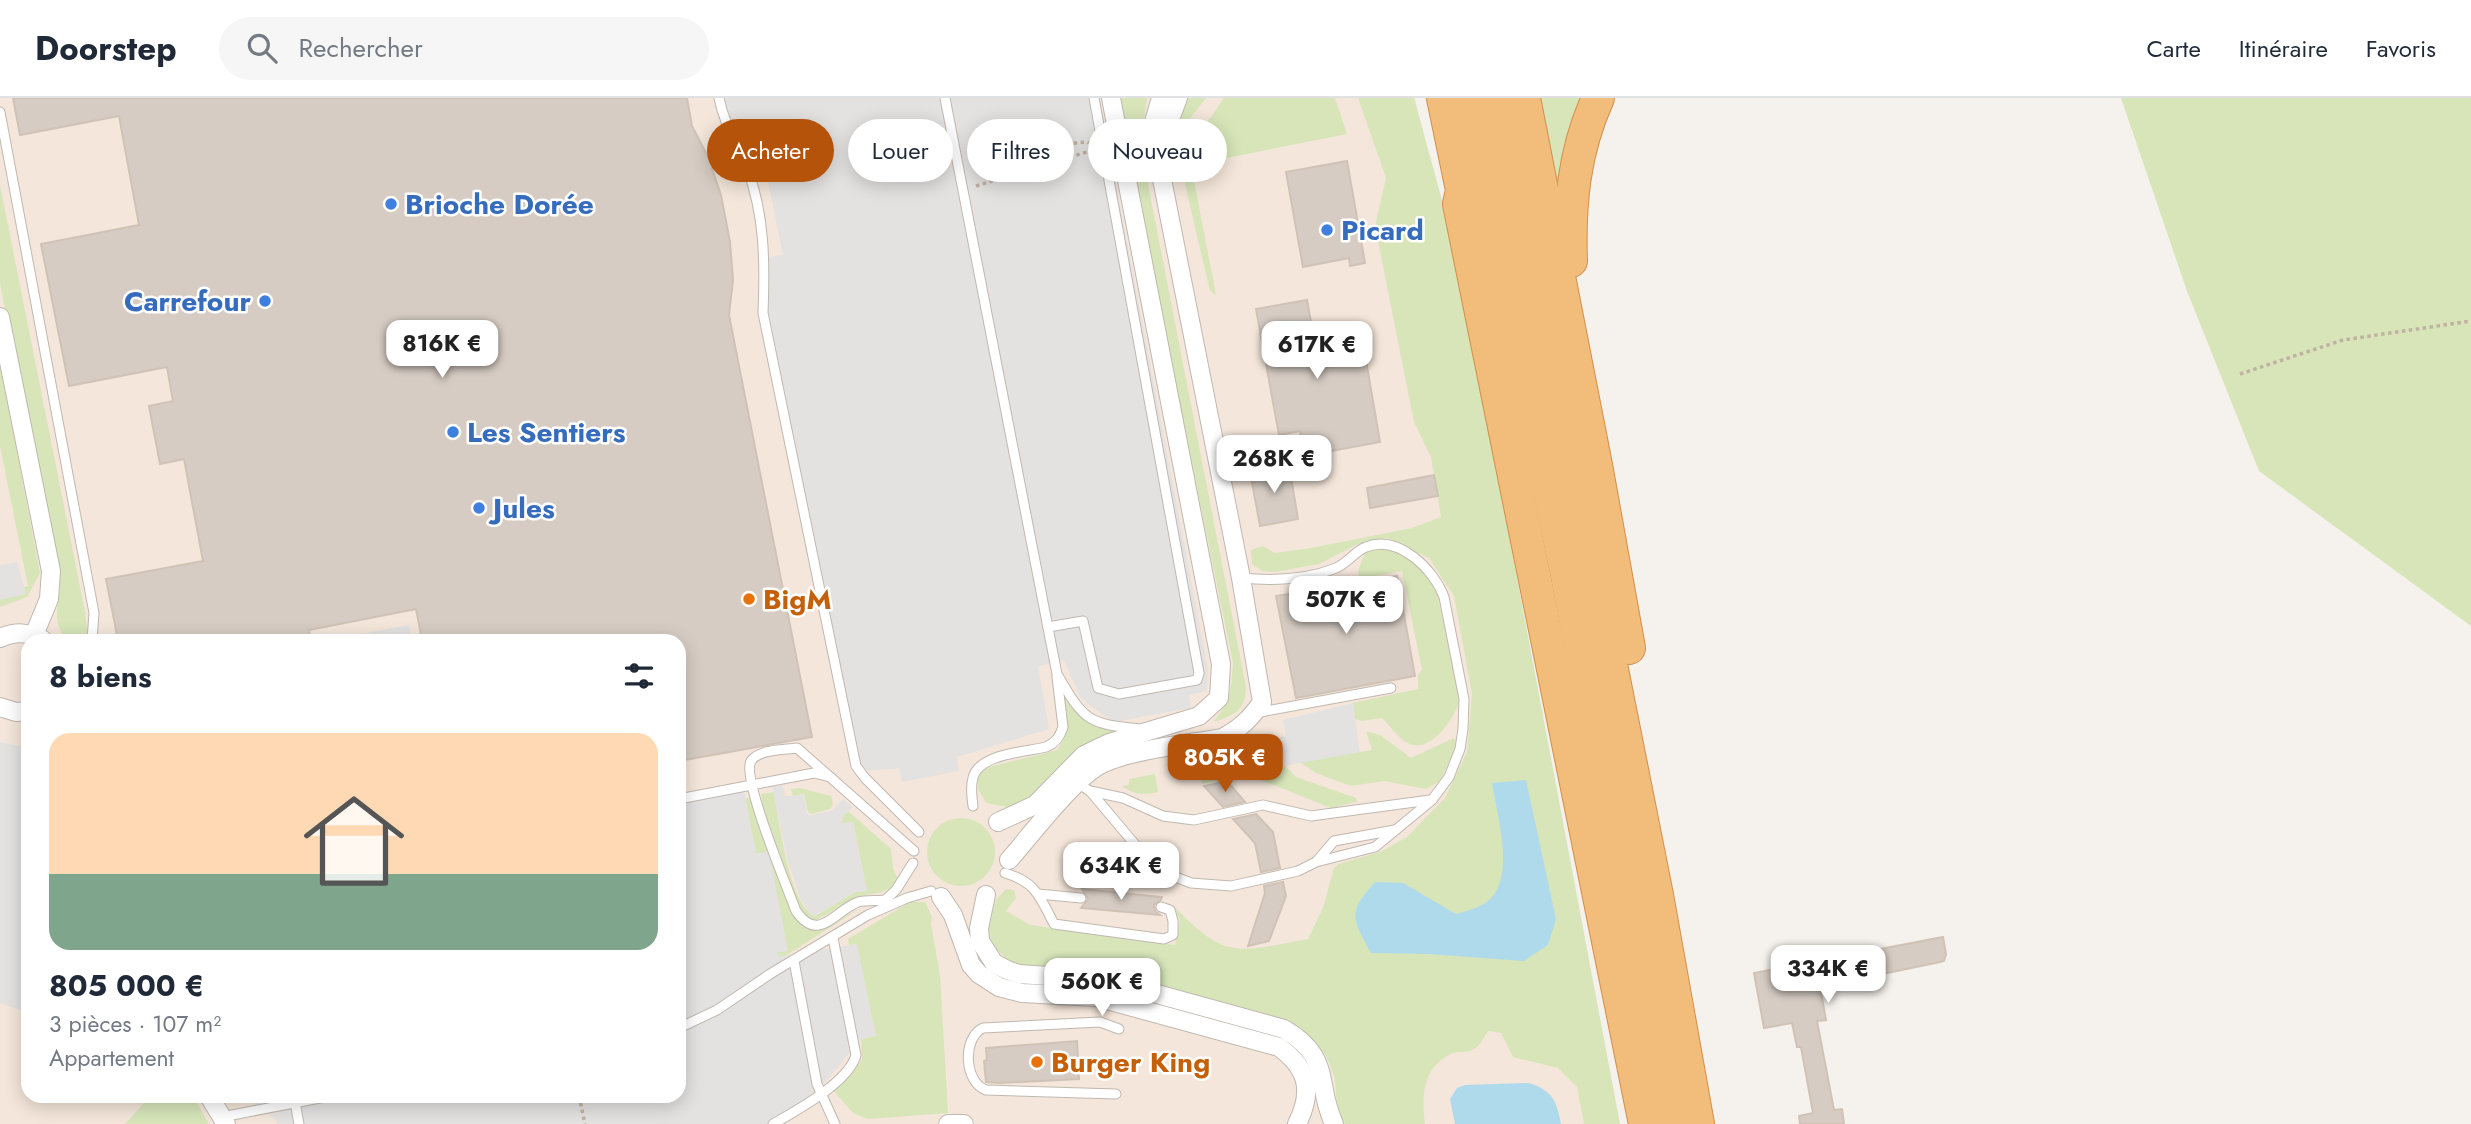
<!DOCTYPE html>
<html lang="fr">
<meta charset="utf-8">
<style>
:root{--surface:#fff;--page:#f6f6f7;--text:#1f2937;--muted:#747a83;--line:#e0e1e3;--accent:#b45309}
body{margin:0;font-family:Jost,sans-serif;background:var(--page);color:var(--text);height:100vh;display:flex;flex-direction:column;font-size:26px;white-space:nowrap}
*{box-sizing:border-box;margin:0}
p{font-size:23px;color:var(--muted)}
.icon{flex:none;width:38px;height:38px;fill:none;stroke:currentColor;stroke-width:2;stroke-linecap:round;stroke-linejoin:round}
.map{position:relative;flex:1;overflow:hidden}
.side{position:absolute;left:21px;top:536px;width:665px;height:469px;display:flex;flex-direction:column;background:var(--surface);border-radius:21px;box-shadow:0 4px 18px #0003}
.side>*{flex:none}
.hud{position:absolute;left:707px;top:21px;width:665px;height:63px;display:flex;gap:14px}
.price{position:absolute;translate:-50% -60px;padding:0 16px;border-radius:14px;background:#fff;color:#222;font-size:23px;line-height:46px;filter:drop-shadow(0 2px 4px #0008)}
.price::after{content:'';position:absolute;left:50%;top:42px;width:21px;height:16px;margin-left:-10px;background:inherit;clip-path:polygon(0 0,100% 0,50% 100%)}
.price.on{background:var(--accent);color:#fff}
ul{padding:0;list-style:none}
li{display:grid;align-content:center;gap:14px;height:371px;padding:0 28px}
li+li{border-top:2px solid var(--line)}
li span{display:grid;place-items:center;height:217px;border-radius:21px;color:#555}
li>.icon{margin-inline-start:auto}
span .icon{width:126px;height:126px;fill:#fffc;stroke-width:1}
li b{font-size:30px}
h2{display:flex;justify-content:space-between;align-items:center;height:84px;padding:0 28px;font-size:30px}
.pill{padding:0 24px;border-radius:32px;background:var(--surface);box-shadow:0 4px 18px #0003;font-size:24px;line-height:63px}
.pill.on{background:var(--accent);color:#fff}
header{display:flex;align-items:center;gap:42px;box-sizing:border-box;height:98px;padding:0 35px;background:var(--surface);border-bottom:2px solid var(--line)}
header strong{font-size:33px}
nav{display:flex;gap:38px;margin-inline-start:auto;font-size:24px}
.search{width:490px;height:63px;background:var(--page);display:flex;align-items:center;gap:18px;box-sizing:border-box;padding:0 24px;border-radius:38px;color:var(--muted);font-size:26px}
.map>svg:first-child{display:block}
.commercial{fill:#f4e6da}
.green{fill:#d7e5b9}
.parking{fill:#e4e2e0}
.water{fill:#afdaeb}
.building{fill:#d6ccc3;stroke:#d0c3b6;stroke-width:2}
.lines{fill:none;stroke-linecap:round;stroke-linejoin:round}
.lane-casing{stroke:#c0b8b0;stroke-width:11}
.street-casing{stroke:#c0b8b0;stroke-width:20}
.highway-casing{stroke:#d18f4b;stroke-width:34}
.path{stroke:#c0b2a2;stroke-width:3.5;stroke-dasharray:3.5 3.5;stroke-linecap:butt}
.lane{stroke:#fff;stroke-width:9}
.street{stroke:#fff;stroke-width:18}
.highway{stroke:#f2bc7b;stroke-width:32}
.shop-dot{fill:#3f7fe0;stroke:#fff;stroke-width:2.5}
.food-dot{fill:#e8710a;stroke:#fff;stroke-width:2.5}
.labels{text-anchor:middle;stroke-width:5;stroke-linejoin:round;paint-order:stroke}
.shop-label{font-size:28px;font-weight:bold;fill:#366cbe;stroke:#fff;text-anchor:start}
.food-label{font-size:28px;font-weight:bold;fill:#c56008;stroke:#fff;text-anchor:start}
</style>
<header>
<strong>Doorstep</strong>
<div class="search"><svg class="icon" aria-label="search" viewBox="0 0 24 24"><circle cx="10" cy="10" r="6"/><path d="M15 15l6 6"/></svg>Rechercher</div>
<nav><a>Carte</a><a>Itinéraire</a><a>Favoris</a></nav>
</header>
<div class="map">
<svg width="2471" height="1026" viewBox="0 0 2471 1026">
<rect width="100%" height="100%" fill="#f5f1ec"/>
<path class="commercial" d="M0 0H1415L1443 117 1613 1026H209L193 998H679V542H28V998H150L125 1026H0Z"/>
<g class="green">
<path d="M1121 0H1147L1144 23 1145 71 1246 589C1246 612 1234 618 1213 624 1231 603 1231 592 1233 565L1175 282Z"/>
<path d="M1186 0H1206L1175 39 1178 16Z"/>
<path d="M1224 0H1335L1347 36 1191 67 1216 197 1210 193 1177 52 1181 51 1211 19Z"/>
<path d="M1358 0H1414L1454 146 1620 1026H1584L1577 989 1558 970 1513 959 1501 935 1488 933C1483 941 1479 950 1470 953 1464 955 1458 953 1453 955 1423 968 1421 997 1425 1026H1345C1332 1005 1339 999 1334 979 1328 953 1312 938 1291 924L1096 871 1020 867 1009 863 994 849 988 834 996 802 1006 791 1014 792 1016 800 1006 813 1030 827 1175 847 1180 822 1173 807C1225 863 1238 854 1308 841L1323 810 1334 770 1338 766 1380 754 1407 739 1445 700 1467 654 1472 596 1454 498 1429 460 1387 440 1356 447 1319 466 1275 474 1262 473 1252 466 1251 452 1263 448 1275 455 1311 450 1412 430 1441 419 1431 359 1414 324 1375 128 1386 80Z"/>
<path d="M1536 0H1590L1556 111Z"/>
<path d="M2121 0H2471V528L2259 373 2187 193Z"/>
<path d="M0 87 85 514 88 542H66C54 524 56 513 60 493L0 185Z"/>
<path d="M0 264 40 475 27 499 0 509V496L28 488 0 348Z"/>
<path d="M1366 452H1392L1418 467 1437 494 1460 602C1454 621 1429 659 1406 644 1397 638 1389 627 1382 620L1362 623 1355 621 1353 605 1418 591V577L1422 572 1402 473 1359 481 1358 473Z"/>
<path d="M1062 596C1076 621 1097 631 1125 634L1032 704 1011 710 987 705 978 692V677L985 670 1057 652C1072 631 1068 620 1062 596Z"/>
<path d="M1366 633 1380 637 1411 660 1454 640 1457 646 1440 683 1426 691 1384 683 1351 688 1316 675 1300 664 1372 652Z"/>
<path d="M1237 658 1240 676 1285 668 1296 679 1356 700 1357 704 1337 708 1336 712 1256 680 1237 678 1202 686 1199 667 1231 663Z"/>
<path d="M1155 676 1158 694C1145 697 1133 697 1122 688L1129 687V681Z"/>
<path d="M800 690 831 698 833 707 830 711 811 716 808 714 804 696 793 698 791 691Z"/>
<path d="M774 694C779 722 789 807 815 818L855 794 867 793 853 724 841 726 843 718 848 713 891 751 893 770 898 781 890 790 882 794 861 798 814 823 806 818 799 807 763 711 761 696Z"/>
<path d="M745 700H752L795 821 806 830 815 832 824 830 861 810 785 858 778 859 776 854 787 853 768 754 756 756Z"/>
<circle cx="961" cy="754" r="34"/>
<path d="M910 804H925L932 819 931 827 940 877 948 1015 868 1021 853 1015 834 993 853 975 862 961 861 941 875 938 856 846 849 847 848 841Z"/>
<path d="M150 998H193L209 1026H125Z"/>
</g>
<g class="parking">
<path d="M725 0H1100L1208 572 1207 593 1189 597 1191 610 1114 624 1093 610 1080 599 1064 562 1038 568 1049 631 957 659 959 673 902 684 899 670 854 674 765 218 768 159 783 157 764 64 749 66 728 16Z"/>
<path d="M17 464 26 496 0 502V467Z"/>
<path d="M409 527 412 542H330Z"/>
<path d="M1353 605 1360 654 1240 676 1236 649 1286 638 1283 622Z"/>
<path d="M0 644 28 650V915L0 905Z"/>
<path d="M783 687 785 698 804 697 807 716 810 717 831 713 843 701 853 709 843 718 841 725 853 724 867 793 854 794 815 818 810 816 800 800 787 760 772 688Z"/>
<path d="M744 693 756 755 769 754 788 853 777 854 778 859 857 846 876 938 861 941 828 981 794 1012 767 1026H277L276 1022 242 998H679V706Z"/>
</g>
<g class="water">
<path d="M1526 682 1556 821 1548 847 1524 863 1428 856 1371 855C1352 820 1347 815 1375 784L1403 785 1456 816C1464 814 1474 811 1482 807 1519 788 1497 718 1492 685Z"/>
<path d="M1529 985C1553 993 1556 1002 1561 1026H1455L1450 1001 1457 990 1465 987Z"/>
</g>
<g class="building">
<path d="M13 0H687L692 28 708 59 721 97 730 144 733 182 729 217 812 639 679 663V542H422L416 511 309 532 311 542H118L106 481 203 463 184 361 160 366 149 308 173 303 167 269 69 288 41 146 139 127 119 18 20 37Z"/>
<path d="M1347 63 1365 165 1350 168 1349 160 1303 169 1286 74Z"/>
<path d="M1307 202 1314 241 1361 233 1380 344 1304 358 1300 333 1279 337 1256 211Z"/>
<path d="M1289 367 1298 421 1260 428 1250 374Z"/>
<path d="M1434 377 1438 398 1370 410 1367 390Z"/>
<path d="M1397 478 1415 578 1296 600 1276 498Z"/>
<path d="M1227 683 1245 704 1223 709 1204 688Z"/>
<path d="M1256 716 1273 734 1280 770 1261 774 1255 745 1233 721Z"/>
<path d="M1283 784 1286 798 1269 843 1248 848 1265 795 1264 788Z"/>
<path d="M1082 791 1162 799 1161 802 1154 807 1155 813 1160 817 1081 810 1088 801Z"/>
<path d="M1943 839 1946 856 1944 863 1940 864 1820 889 1826 922 1817 923 1834 1012 1842 1011 1844 1026H1800L1799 1018 1813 1015 1801 949H1797L1792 925 1764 930 1754 875Z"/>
<path d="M1077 943 1079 981 999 985 986 984 984 963 987 962 986 950Z"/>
</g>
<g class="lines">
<g class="lane-casing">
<g id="lane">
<path d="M719 0C724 26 737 46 747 70 765 117 765 166 763 215L856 668 865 680 919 734"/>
<path d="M945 0 1057 576C1084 622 1086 626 1141 631"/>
<path d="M0 14 94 515 92 542"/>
<path d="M1048 529 1083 523 1098 590 1119 596 1197 582 1199 575 1094 0"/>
<path d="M1255 615 1391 590"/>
<path d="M830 679 797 650C784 652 759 651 751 663 741 680 788 791 796 813 819 846 834 813 858 804 866 802 877 803 886 802"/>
<path d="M1077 685 1090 693 1143 756 1173 778 1191 785 1231 788 1298 773 1316 764 1375 749 1432 702 1449 679 1460 651 1463 631 1464 601 1444 499C1434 472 1399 436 1366 449 1355 453 1348 465 1336 470 1306 482 1272 483 1241 480"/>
<path d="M1090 693 1123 700 1163 718 1194 722 1263 707 1311 718 1430 702"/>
<path d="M679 701 814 675 830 679 914 753"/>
<path d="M973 708C972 699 970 689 973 680 978 656 1025 654 1046 649 1056 645 1060 638 1063 629L1057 579"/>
<path d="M1317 763 1334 743 1395 732"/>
<path d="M1005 775C1036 784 1040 799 1054 826L1164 841 1173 837V823L1170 812 1161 809"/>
<path d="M1038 796 1081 800"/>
<path d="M882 805 896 792 913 765"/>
<path d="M794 863 817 986 835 1026"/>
<path d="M679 930 717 912 770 876 868 817 907 800 931 793"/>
<path d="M1116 996 986 992C964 984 962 940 983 930L1100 924 1119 931"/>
<path d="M295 1004 299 1026"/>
<path d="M222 1019 330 998"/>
<path d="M773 1026C796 1013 849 984 856 957L833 840"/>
</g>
</g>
<g class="street-casing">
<g id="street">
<path d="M1159 50 1178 0"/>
<path d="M0 219 51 473 49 501 34 537"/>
<path d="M0 540C16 533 28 534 43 542"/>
<path d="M0 609 16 614 28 613"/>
<path d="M998 724 1035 707 1084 657 1109 645 1199 618 1219 600 1221 566 1111 0"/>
<path d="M1009 762C1031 737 1077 676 1104 665 1135 651 1188 646 1222 640 1240 631 1251 620 1262 604L1241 480 1157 56 1154 24 1161 0"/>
<path d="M986 797 979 830 980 843 994 865 1007 872 1019 876 1106 882 1284 931C1333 960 1315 985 1334 1026"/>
<path d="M941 799 953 817 971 867 979 876 999 889 1022 895 1096 899 1279 949C1309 971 1313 994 1297 1026"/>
<path d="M209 998 226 1026"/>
<path d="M948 1026H964"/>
</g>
</g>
<g class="highway-casing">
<g id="highway">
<path d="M1443 0 1462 92 1459 106 1645 1026"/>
<path d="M1466 0 1566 473 1672 1026"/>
<path d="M1498 0 1657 797 1698 1026"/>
<path d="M1524 0 1596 367 1629 550"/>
<path d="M1571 163C1569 106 1574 53 1598 0"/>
</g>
</g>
<g class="path">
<path d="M1024 51 1028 73"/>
<path d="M969 54 1087 44 1089 45"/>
<path d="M976 88 1090 53"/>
<path d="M2240 276 2343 242 2471 223"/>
<path d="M1096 967 1125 969"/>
<path d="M579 998 585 1026"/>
</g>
<use href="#lane" class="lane"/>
<use href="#street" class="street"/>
<use href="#highway" class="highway"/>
</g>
<g class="shop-dot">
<circle cx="391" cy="106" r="7"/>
<circle cx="1327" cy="132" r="7"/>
<circle cx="265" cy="203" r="7"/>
<circle cx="453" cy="334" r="7"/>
<circle cx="479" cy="410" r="7"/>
</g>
<g class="food-dot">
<circle cx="749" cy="501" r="7"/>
<circle cx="1037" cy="964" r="7"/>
</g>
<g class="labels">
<g class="shop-label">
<text x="405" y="116">Brioche Dorée</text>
<text x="1341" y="142">Picard</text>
<text x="251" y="213" text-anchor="end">Carrefour</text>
<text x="467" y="344">Les Sentiers</text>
<text x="493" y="420">Jules</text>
</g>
<g class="food-label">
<text x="763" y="511">BigM</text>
<text x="1051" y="974">Burger King</text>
</g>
</g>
</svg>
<b class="price" style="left:442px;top:282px">816K €</b>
<b class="price" style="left:1317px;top:283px">617K €</b>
<b class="price" style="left:1274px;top:397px">268K €</b>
<b class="price" style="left:1346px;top:538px">507K €</b>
<b class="price on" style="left:1225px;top:696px">805K €</b>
<b class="price" style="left:1121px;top:804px">634K €</b>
<b class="price" style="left:1828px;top:907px">334K €</b>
<b class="price" style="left:1102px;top:920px">560K €</b>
<div class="hud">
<a class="pill on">Acheter</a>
<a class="pill">Louer</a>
<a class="pill">Filtres</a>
<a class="pill">Nouveau</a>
</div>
<section class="side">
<h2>8 biens<svg class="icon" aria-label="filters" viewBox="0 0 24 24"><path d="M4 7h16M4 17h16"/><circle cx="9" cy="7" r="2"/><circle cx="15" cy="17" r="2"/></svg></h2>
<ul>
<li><span style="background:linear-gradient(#ffd9b3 65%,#7fa58c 0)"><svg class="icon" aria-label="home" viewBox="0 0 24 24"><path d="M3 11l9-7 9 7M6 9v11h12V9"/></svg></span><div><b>805 000 €</b><p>3 pièces · 107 m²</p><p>Appartement</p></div></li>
</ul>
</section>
</div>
